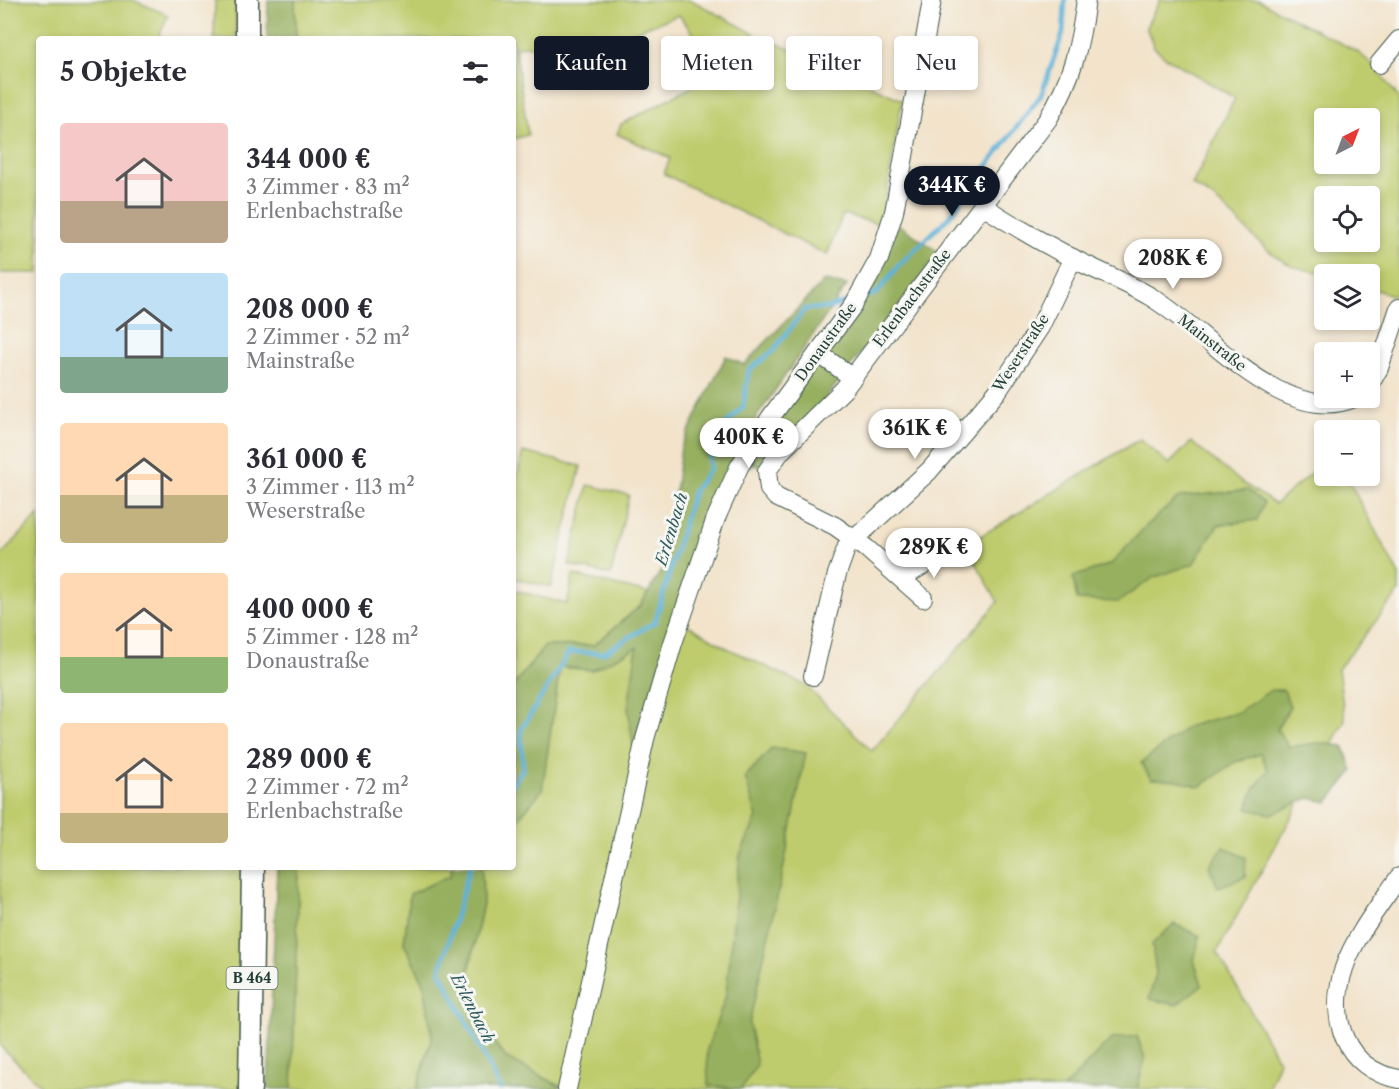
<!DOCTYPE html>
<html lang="de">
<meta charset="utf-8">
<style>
:root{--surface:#fff;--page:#f2f2f3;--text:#2b2b33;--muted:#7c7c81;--accent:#111827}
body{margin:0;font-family:"Libre Caslon Text",serif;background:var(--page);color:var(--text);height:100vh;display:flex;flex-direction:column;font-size:22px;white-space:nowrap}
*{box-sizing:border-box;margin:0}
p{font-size:20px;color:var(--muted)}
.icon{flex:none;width:33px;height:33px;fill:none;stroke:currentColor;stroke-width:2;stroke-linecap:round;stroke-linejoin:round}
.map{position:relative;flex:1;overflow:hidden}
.side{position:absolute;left:36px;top:36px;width:480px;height:834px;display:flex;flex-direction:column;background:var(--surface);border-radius:6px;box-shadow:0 3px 9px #0003}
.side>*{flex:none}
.top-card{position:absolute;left:534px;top:36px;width:570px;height:54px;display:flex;gap:12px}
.needle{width:39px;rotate:42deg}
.buttons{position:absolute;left:1314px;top:108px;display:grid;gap:12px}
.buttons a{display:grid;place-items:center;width:66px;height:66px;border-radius:6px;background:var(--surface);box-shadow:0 3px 9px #0003;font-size:30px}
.price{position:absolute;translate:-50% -51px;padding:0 14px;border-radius:21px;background:#fff;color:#222;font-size:20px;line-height:39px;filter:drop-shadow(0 2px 3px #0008)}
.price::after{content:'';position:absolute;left:50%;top:36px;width:18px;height:14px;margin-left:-9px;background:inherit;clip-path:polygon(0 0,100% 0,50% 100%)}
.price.on{background:var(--accent);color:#fff}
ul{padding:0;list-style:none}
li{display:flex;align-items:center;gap:18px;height:150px;padding:0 24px}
li span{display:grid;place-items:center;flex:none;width:168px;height:120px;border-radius:6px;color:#555}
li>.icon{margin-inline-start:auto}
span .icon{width:72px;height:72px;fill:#fffc;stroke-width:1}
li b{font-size:26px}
h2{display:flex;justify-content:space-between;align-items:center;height:72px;padding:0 24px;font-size:26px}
.tag{padding:0 21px;border-radius:6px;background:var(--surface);box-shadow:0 3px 9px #0003;font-size:21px;line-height:54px}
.tag.on{background:var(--accent);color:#fff}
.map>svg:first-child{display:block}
.green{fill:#bfcc6d;stroke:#6f8450;stroke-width:1.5;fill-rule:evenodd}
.forest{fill:#97b060;stroke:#5b764a;stroke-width:1.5}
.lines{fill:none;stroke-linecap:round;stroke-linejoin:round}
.stream{stroke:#5db2d9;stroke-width:4.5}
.minor-casing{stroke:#3f564a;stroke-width:20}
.major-casing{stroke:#3f564a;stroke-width:25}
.minor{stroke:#fff;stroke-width:18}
.major{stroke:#fff;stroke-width:22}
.labels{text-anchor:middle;stroke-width:6;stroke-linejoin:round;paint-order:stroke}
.shield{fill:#f6f6f2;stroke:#60746d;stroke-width:1.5}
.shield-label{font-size:14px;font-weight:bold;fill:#1f3d34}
.street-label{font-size:15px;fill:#1f3d34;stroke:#f6f6f2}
.water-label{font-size:16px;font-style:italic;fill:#2e5a5d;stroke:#f6f6f2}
</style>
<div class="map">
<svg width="1399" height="1089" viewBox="0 0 1399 1089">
<rect width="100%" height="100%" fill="#f6f6f2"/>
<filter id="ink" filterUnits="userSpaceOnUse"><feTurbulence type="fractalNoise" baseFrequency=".0167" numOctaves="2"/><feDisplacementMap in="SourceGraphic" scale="12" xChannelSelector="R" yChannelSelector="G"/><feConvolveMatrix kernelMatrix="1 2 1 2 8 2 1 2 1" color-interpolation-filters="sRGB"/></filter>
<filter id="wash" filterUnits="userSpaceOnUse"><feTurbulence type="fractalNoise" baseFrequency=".008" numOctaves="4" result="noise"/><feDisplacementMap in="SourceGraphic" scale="24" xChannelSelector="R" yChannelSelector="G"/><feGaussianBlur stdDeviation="1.35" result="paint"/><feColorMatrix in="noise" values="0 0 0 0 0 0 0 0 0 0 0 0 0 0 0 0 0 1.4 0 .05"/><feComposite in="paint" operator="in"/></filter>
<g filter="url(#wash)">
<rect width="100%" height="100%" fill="#f2e3ca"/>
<g class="green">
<path d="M0 0H133L168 15 158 39H39V273H0Z"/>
<path d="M215 0H236V39H214Z"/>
<path d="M295 0H691L755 34 715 62 679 15 618 37 515 47 528 135 513 139V39H296Z"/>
<path d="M1160 0H1258L1358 52 1373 65 1399 98V285L1395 296 1370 288V274C1343 274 1302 275 1280 259 1248 238 1227 202 1192 185L1235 98 1165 57 1154 47 1146 27ZM1324 118H1370V164H1324ZM1324 196H1370V242H1324Z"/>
<path d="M765 38 902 100 883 215 879 224 843 214 827 255 664 174 670 158 617 134 621 124 690 88Z"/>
<path d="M1140 439 1169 464 1191 442 1241 482 1275 504 1309 475 1324 456V476H1346L1399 575V592L1338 669 1345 720 1217 952 1279 1061 1268 1089H571L560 1086 506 1058 481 1025 469 972 483 903 480 869 482 867H513V825L542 790 560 667 592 670 637 647 628 709 683 622 727 648 805 685 872 751 998 602 966 545Z"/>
<path d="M523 452 581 466 551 587 513 578V493Z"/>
<path d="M588 485 629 495 611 575 569 565Z"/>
<path d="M39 515V867H253L250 1089H44L0 1046V556Z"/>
<path d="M573 575 648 593 641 605 594 645 545 646 513 686V590L567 604Z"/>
<path d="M299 867H451V875L410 894 404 943 424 983 432 1037 417 1089H292Z"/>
</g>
<g class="forest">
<path d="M268 0H295L296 39H267Z"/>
<path d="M898 224 940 253 826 397 761 468 750 462Z"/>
<path d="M824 281 847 285 743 437 715 505 633 745 628 709 637 647 592 670 560 667 542 790 513 825V686L545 646 594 645 641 605 666 562 681 447 726 356 744 365Z"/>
<path d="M1248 490 1264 503 1257 520 1218 525 1193 564 1153 578 1118 602 1077 600 1073 577 1111 564 1145 527 1179 497Z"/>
<path d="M1271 690H1284L1290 707 1277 729 1289 747 1317 743 1343 746 1353 771 1328 802 1309 798 1271 814 1247 809 1253 791 1268 770 1261 754 1235 762 1200 787 1177 780 1151 779 1141 763 1189 726 1239 712Z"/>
<path d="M772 748 806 753 782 875 749 1024 757 1065 741 1089 708 1085 707 1049 726 995 740 855 757 817 745 777Z"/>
<path d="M1224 847 1246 858 1245 877 1218 887 1209 866Z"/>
<path d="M277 867H299L292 1089H268Z"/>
<path d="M451 867H482L483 903 469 969 481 1025 506 1058 560 1086 559 1089H417L432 1037 424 983 404 943 410 894 451 875Z"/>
<path d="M1174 924 1200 936 1194 960 1202 985 1176 1005 1149 999 1156 973 1152 944Z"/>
<path d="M1137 1036 1145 1058 1137 1089H1063L1111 1039Z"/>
</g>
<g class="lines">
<g class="stream">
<path d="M865 297 877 293 900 264 948 218 1041 95 1063 33 1065 0"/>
<path d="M513 785 523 768 521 730 569 652 603 653 655 622 693 492 710 468 709 441 743 407 749 370 773 351 805 309 828 308 848 302"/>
<path d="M470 867 440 971 501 1089"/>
</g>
</g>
</g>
<g filter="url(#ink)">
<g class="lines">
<g class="minor-casing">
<g id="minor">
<path d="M1379 64 1399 40"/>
<path d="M983 206C1012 225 1043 243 1074 259 1099 272 1126 282 1151 297 1206 329 1283 428 1354 398"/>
<path d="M818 353 853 378"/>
<path d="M1370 384 1379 368 1399 308"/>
<path d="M902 578 948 550"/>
<path d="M923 598 866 548 835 526 776 497 769 489 767 471 781 451 844 389 1048 119C1072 79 1080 46 1086 0"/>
<path d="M813 676 837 574 847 546 929 471 997 392 1040 327 1073 258"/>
<path d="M1399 877C1380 905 1355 936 1344 968 1328 1018 1344 1069 1399 1079"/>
<path d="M567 1089 645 739 673 643 716 518 739 467 770 418 854 304 879 259 894 212 932 0"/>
</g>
</g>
<g class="major-casing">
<g id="major">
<path d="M247 39V0"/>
<path d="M250 1089 253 867"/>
</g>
</g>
<use href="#minor" class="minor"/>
<use href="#major" class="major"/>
</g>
</g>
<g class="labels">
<rect class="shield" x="226.5" y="967" width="51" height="22" rx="4.5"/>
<g class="shield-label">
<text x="252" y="983">B 464</text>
</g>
<g class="street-label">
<text transform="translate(912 298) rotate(-53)" y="5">Erlenbachstraße</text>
<text transform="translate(826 342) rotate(-54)" y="5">Donaustraße</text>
<text transform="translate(1212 343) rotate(38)" y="5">Mainstraße</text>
<text transform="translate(1021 353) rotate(-57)" y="5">Weserstraße</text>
</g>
<g class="water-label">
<text transform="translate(671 529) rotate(-73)" y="6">Erlenbach</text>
<text transform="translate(473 1008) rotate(63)" y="6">Erlenbach</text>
</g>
</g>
</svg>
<div class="buttons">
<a><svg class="needle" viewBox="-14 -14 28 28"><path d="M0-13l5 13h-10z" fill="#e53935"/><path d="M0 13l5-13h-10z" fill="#7c7c81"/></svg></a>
<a><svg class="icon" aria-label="locate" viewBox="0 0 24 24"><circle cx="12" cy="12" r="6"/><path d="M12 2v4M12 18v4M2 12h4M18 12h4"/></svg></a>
<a><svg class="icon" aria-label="layers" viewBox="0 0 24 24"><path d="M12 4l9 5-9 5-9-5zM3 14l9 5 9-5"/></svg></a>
<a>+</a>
<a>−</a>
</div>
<b class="price on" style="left:952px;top:217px">344K €</b>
<b class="price" style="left:1173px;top:290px">208K €</b>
<b class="price" style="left:915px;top:460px">361K €</b>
<b class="price" style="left:749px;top:469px">400K €</b>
<b class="price" style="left:934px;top:579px">289K €</b>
<div class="top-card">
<a class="tag on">Kaufen</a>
<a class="tag">Mieten</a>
<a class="tag">Filter</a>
<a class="tag">Neu</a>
</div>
<section class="side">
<h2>5 Objekte<svg class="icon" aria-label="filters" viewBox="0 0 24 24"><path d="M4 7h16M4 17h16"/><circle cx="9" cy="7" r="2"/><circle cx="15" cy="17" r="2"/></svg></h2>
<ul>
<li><span style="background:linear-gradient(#f6c9c9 65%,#b9a48a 0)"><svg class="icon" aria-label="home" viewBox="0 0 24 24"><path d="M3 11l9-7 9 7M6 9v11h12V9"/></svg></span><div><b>344 000 €</b><p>3 Zimmer · 83 m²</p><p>Erlenbachstraße</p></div></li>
<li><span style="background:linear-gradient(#bfe0f5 70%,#7fa58c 0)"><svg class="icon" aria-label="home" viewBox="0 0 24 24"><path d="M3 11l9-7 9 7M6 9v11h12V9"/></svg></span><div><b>208 000 €</b><p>2 Zimmer · 52 m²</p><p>Mainstraße</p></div></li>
<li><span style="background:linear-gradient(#ffd9b3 60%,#c2b280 0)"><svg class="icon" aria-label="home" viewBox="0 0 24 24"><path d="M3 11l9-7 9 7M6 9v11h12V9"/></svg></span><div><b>361 000 €</b><p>3 Zimmer · 113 m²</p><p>Weserstraße</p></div></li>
<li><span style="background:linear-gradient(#ffd9b3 70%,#8fb573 0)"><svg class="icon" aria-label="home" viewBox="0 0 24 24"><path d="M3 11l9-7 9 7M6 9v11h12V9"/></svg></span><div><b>400 000 €</b><p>5 Zimmer · 128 m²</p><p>Donaustraße</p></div></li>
<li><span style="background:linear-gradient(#ffd9b3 75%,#c2b280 0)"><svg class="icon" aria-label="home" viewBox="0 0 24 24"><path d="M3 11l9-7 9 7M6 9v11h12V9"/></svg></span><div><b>289 000 €</b><p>2 Zimmer · 72 m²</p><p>Erlenbachstraße</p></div></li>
</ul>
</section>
</div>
